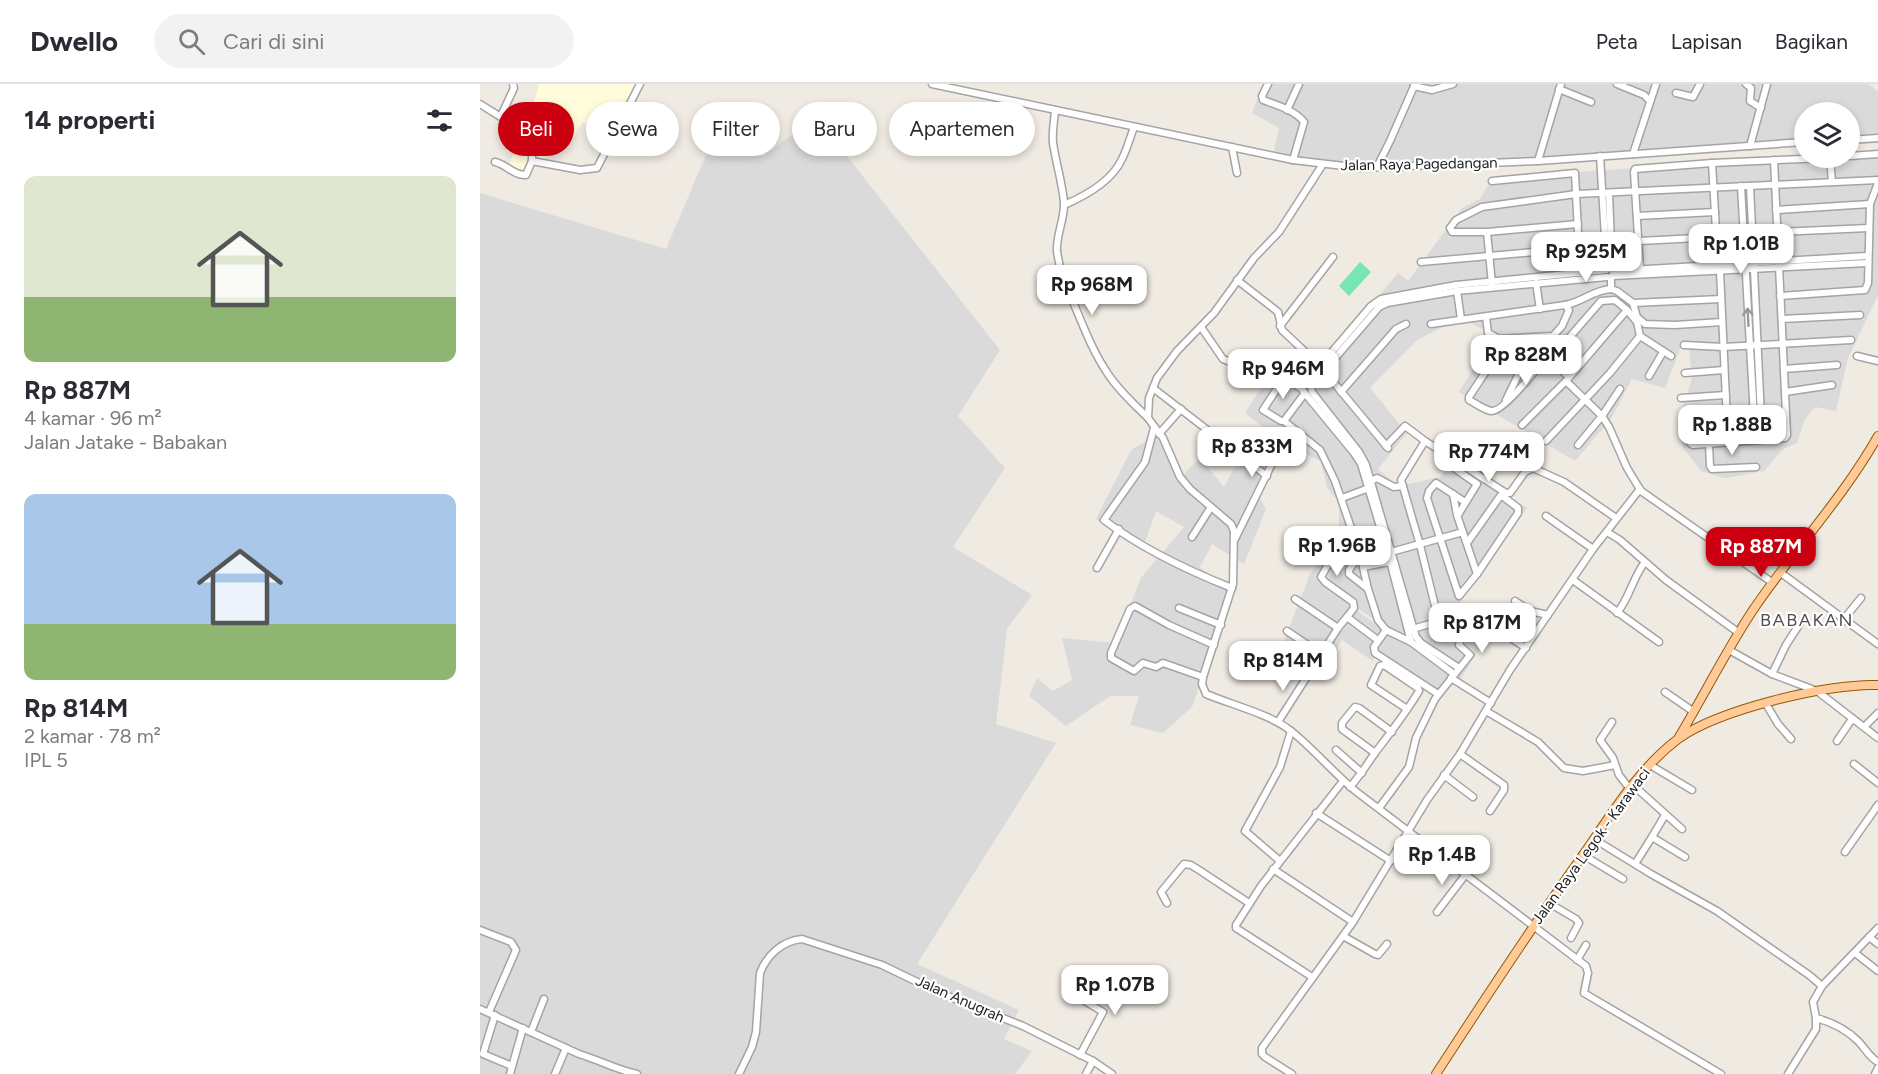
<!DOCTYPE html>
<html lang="id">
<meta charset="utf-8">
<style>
:root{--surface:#fff;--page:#f2f2f3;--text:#2b2b33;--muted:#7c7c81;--line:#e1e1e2;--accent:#ca0011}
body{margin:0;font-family:Figtree,sans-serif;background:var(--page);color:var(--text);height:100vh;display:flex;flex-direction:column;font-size:22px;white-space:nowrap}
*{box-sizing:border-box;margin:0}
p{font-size:20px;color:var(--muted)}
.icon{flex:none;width:33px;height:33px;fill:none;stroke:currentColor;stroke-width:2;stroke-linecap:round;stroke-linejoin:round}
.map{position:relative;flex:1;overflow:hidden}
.details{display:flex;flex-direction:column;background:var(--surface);width:480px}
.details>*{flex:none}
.top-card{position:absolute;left:18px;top:18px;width:570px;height:54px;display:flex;gap:12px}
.tools{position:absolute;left:1314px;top:18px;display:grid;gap:12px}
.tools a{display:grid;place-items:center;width:66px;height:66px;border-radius:50%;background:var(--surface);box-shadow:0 3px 9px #0003;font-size:30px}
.price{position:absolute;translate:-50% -51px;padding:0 14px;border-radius:12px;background:#fff;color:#222;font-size:20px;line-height:39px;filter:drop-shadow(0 2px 3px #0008)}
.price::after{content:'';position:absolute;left:50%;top:36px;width:18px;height:14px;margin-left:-9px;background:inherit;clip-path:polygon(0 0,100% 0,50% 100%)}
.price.selected{background:var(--accent);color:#fff}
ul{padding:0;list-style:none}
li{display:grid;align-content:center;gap:12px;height:318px;padding:0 24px}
li span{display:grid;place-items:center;height:186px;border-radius:12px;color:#555}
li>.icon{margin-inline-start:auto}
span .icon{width:108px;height:108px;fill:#fffc;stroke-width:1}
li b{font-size:26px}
h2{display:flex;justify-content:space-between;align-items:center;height:72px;padding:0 24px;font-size:26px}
.tag{padding:0 21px;border-radius:27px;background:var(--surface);box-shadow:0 3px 9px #0003;font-size:21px;line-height:54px}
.tag.selected{background:var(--accent);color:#fff}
header{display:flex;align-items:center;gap:36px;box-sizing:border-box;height:84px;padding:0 30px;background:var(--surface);border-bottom:2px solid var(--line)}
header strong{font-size:28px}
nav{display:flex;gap:33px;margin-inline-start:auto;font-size:21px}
.search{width:420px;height:54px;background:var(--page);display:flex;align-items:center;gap:15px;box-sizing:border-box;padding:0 21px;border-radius:33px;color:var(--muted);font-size:22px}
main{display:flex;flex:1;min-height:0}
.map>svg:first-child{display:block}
.residential{fill:#dbdada}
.education{fill:#fffcdb}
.pitch{fill:#78e6b2}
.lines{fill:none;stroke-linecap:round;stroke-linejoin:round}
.minor-casing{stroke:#a4a4a4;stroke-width:9}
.major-casing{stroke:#965800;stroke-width:10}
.minor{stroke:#fff;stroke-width:6}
.major{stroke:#ffca97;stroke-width:8}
.oneway{stroke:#999}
.labels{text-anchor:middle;stroke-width:4.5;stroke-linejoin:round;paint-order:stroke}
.street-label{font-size:15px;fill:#1d1d1d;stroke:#fff}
.quarter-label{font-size:18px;letter-spacing:1.5px;fill:#505050;stroke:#fff}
</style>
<header>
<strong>Dwello</strong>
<div class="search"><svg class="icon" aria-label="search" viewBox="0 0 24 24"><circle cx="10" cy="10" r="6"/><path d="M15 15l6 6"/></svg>Cari di sini</div>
<nav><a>Peta</a><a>Lapisan</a><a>Bagikan</a></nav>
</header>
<main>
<section class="details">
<h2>14 properti<svg class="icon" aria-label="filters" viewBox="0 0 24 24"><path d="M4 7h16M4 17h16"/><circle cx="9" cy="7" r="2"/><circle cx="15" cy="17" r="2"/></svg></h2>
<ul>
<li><span style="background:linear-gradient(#dfe7d0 65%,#8fb573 0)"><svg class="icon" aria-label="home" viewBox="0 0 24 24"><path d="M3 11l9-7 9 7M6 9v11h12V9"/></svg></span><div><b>Rp 887M</b><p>4 kamar · 96 m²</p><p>Jalan Jatake - Babakan</p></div></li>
<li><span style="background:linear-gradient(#a9c7e8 70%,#8fb573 0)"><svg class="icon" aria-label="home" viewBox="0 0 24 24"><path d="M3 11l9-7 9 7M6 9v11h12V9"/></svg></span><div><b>Rp 814M</b><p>2 kamar · 78 m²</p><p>IPL 5</p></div></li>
</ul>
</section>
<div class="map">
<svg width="1398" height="990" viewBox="0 0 1398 990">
<rect width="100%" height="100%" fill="#efeae2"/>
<g class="residential">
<path d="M783 0H1388L1398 7V59L1370 60V28H1324V62L1148 69 889 84 820 74 794 67 799 44 772 29Z"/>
<path d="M336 33 520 266 478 332 525 384 473 463 552 511 527 545 516 640 576 659 437 880 539 926 524 955 552 967 535 990H0V109L186 165 232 57 283 72Z"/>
<path d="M1398 67V211L1368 274 1356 327 1335 323 1325 335 1317 359 1303 365 1284 387 1245 394 1221 387 1202 362V325L1212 294 1209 265 1202 260 1185 304 1152 295 1131 335 1095 377 979 308 1013 252 988 237 973 238 937 256 890 304 927 349 898 385 918 402 961 393 972 375 1047 424 990 502 968 539 1001 562 980 596 959 611 896 568 893 577 862 556 835 597 798 573 830 490 843 474 851 480 841 501 904 546 908 545 843 501 859 469V418L847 404 841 377 809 363 765 329 784 299 795 308 806 290 824 302 918 189 928 197 982 124 1000 115 1012 94 1324 72V74H1370V69Z"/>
<path d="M676 351 700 394 720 374 744 403 768 359 787 378 777 409 786 425 764 480 732 460 720 483 752 508 712 623 683 649 650 641 659 612H630L586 642 549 612 557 594 573 607 592 596 582 554 635 559 661 494 704 443 676 427 662 467 616 435 651 366Z"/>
</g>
<path class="education" d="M56 0H160L133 49 102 38 90 60 43 87 30 80 33 70 26 67 27 59 21 55 28 43 36 47 53 21 59 1Z"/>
<g class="pitch">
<path d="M55 33 82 42 76 60 49 51Z"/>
<path d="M880 178 891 188 869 212 859 202Z"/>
</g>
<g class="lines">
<g class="minor-casing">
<g id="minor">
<path d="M452 0 813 76 881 84 1058 77 1324 58"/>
<path d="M788 0 782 12 783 16C796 21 815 26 824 38L813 76"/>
<path d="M1137 0 1164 11 1170 17"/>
<path d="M1266 0 1271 4 1270 17 1281 24"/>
<path d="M934 2 952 6 973 0"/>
<path d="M1079 5 1111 18"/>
<path d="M1196 9 1213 13 1220 0"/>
<path d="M0 20 32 40 52 58V77L46 91C34 92 26 80 15 78"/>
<path d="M807 26 819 0"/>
<path d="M575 27C574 38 572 48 573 59 576 79 582 98 584 118 585 135 576 150 577 167 579 186 587 203 594 220 604 244 613 268 628 290 639 307 654 320 668 334"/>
<path d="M21 32 34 4 33 0"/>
<path d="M1370 56 1398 54"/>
<path d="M1270 62 1287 0"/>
<path d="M752 63 757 89"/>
<path d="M1153 70 1176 0"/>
<path d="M1120 72 1127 185"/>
<path d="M1370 72 1398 70"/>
<path d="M1350 74 1352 98"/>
<path d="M1294 76 1307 351 1305 354 1213 361 1210 359V337L1306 331"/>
<path d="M52 77 100 86 117 84 160 0"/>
<path d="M1058 77 1081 0"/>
<path d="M1232 79 1238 180"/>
<path d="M843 80 799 148 774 174 734 229 697 267 677 294 669 314 668 334 683 354 700 393 710 405 751 440 754 447 753 500 723 593 722 600 726 610C752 621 790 630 811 647 835 666 854 690 878 709L1106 882 1108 889 1104 909 1241 990"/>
<path d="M897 83 910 57 935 0"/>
<path d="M1012 97 1095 89 1100 189"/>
<path d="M1261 102 1274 333"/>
<path d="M1270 102 1281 333"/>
<path d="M1129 109 1132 186"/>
<path d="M584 121C605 112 632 97 642 75 647 65 650 54 654 43"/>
<path d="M1296 126 1390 120"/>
<path d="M1157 132 1235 128"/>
<path d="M1098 140 1007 148H972L970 144 976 136 1002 123 1096 110 1398 96"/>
<path d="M1007 148 1012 200"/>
<path d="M1297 148 1389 144"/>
<path d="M1159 157 1237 153"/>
<path d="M941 178 1099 164"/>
<path d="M1160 185 1154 88 1155 85 1232 79 1346 74"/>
<path d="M1133 187 1387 172"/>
<path d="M1240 187 1248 359"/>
<path d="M1132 192 1387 179"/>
<path d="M1131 193V205L1137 207 1153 219 1241 215"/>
<path d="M757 196 798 228 802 246 840 282 908 364"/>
<path d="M1056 199 1060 225"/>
<path d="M977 207 981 235"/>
<path d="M1300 212 1385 206 1388 199 1390 120 1398 99"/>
<path d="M1153 219 1157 233 1165 240 1195 241 1242 238"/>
<path d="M1085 221C1103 218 1113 206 1131 205"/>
<path d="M1302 235 1380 231"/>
<path d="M951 240 1085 221 1089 226 1082 242 1073 252 1019 255 1008 249 1006 233"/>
<path d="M800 242 853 173"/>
<path d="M721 243 743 275 767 285"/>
<path d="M1204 261 1243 263 1371 256"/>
<path d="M1020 266 989 313V316C995 319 1004 326 1011 327 1022 329 1055 287 1063 277L1074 279 1089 293"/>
<path d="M1377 272 1398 277"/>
<path d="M1069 277 1121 217 1135 216 1147 226"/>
<path d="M1304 285 1357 281"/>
<path d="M1205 289 1244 286"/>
<path d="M1169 292 1183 268"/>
<path d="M1086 297 1122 332 1129 343 1147 384 1161 407 1293 499"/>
<path d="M673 304 787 392"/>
<path d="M822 305 804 294 783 326 801 337H804L840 366 855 397 880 470 888 505 898 536 906 546 931 558"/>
<path d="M861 308 916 245 926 240"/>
<path d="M1305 308 1352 301"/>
<path d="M1201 314 1246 311"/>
<path d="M1026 316 1046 275"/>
<path d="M804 337 825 309"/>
<path d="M1042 341 1086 297 1147 226 1157 238 1160 252 1191 272"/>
<path d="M674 344 665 378 624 436C661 464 709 487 752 504"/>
<path d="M679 350 701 325"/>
<path d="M1066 357 1130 289 1160 252"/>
<path d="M1229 360 1230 382 1232 385 1276 383"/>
<path d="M1098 361 1122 332 1140 305"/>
<path d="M906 362 925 342 945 357 1026 409H1030L1045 388 1053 384 1084 398 1136 434"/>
<path d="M1027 372 1047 386"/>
<path d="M970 381 997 400 978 431"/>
<path d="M891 397 897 394 914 403 923 402"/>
<path d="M973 410 977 431 997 490"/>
<path d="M862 414 889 404"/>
<path d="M985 418 956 399 949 407 947 414 979 512 997 490 1038 429V424L1021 411 987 459"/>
<path d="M1066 432 1113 465"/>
<path d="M1127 448 1140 456 1186 496 1259 549"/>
<path d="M712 453 731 423"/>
<path d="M755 455 810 343"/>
<path d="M858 463 841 493 845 498 873 518 874 524 867 533"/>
<path d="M911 468 983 448"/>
<path d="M880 470 869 486V490L888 505"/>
<path d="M883 483 909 478"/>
<path d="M617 484 639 445"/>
<path d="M1301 489 1398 560"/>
<path d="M1093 496 1179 558"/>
<path d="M815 515 858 544 867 533 895 554"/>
<path d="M1035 517 1050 527 1068 531"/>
<path d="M699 524 741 541"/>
<path d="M1137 529C1150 513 1153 493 1165 478"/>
<path d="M995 530 1046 564"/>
<path d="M1363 536 1381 514"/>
<path d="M906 546 894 563 895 569 958 610"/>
<path d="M929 546 953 539 958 534"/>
<path d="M807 547 841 570"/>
<path d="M1249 566 1292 590 1337 607 1398 654"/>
<path d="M979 584 941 559 936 553 886 381 879 368 832 308 831 302 899 223 907 219 977 207 1127 193"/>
<path d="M974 590 931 558 908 469 881 380 874 369 823 307 822 303 891 222 901 215 976 201 1126 186"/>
<path d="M1292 590 1306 561 1319 541"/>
<path d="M723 593 683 579 676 583 663 579 654 587 631 574V569L650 525 655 522 689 541 734 561"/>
<path d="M971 594 1011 619"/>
<path d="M1185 608 1214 628"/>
<path d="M1286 620 1298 640 1311 655"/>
<path d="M1006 627 1058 658 1084 684 1103 687 1135 681"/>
<path d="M798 638 858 544"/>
<path d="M1132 638 1120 656 1133 674 1139 691 1150 705"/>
<path d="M1387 640 1398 629"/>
<path d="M1357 657 1372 635"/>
<path d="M856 666 882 689"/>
<path d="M895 669 862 645V639L875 623 879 624 912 648"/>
<path d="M980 670 1024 701V706L1010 727"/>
<path d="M1374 680 1398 699"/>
<path d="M1170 681 1212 706"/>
<path d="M964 691 993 713"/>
<path d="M1153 701 1202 745"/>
<path d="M870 703C880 692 887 680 895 669 910 649 926 629 939 607L938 604 904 581 900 582 891 601 927 625"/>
<path d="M899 724 929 683 936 654 955 615 990 571 979 561 981 553 958 534 940 461 921 396 945 357"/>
<path d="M836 729 911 777"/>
<path d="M1185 731 1172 753 1205 773"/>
<path d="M1114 755 1171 790 1237 827 1329 891 1342 902"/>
<path d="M1365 768 1398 721"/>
<path d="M1103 771 1143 795"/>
<path d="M800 777 765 747 800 683 811 647"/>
<path d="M1155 780 1172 753"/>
<path d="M793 785 873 838"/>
<path d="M687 819 681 808 704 780 711 781 719 786 769 819"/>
<path d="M1069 819 1096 835 1099 839 1091 854"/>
<path d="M957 828 986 790"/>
<path d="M0 846 31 858 36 866 9 928"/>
<path d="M863 852 895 870 898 871 907 860"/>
<path d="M1389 853 1398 860"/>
<path d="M1375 869 1398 887"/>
<path d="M1097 876 1106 861"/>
<path d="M832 893 756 844V841L781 802 863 697"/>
<path d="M595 911 623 928 600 971"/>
<path d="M0 925 99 970C119 976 137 986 157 990"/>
<path d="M15 931 3 970 32 982"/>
<path d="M1336 934C1351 938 1367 946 1378 957 1385 964 1389 973 1398 978"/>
<path d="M51 948 64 915"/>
<path d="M30 990 43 944"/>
<path d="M75 990 86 964"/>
<path d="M259 990 272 963 276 948 280 889C287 871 302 857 322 855L402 881 460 909 543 942 613 977 632 990"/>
<path d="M606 990 613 977"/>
<path d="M812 990 785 973 782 970V964L873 838 947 716 980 670 1030 586 1113 465 1160 405"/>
<path d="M1308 990 1336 945V934L1333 918 1342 902 1398 844"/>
<path d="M1395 990 1398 984"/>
</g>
</g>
<g class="major-casing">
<g id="major">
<path d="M1199 653C1224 611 1246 567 1273 526 1313 467 1363 414 1398 352"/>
<path d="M956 990C1004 916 1052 843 1103 771 1131 731 1158 685 1198 655 1238 626 1348 599 1398 601"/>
</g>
</g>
<use href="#minor" class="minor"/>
<use href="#major" class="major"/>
</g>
<defs><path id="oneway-shaft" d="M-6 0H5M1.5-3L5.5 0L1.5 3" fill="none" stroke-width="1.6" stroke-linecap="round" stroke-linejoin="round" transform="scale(1.5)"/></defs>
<use class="oneway" href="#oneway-shaft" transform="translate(1268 233) rotate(-93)"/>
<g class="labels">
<g class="street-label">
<text transform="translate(939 80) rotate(-1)" y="5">Jalan Raya Pagedangan</text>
<text transform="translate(1111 762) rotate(-54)" y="5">Jalan Raya Legok - Karawaci</text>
<text transform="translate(480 915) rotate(24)" y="5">Jalan Anugrah</text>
</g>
<g class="quarter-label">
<text x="1327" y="542">BABAKAN</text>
</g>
</g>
</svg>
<div class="tools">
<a><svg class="icon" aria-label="layers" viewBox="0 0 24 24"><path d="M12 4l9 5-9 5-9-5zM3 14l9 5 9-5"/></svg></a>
</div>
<b class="price" style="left:1261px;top:191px">Rp 1.01B</b>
<b class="price" style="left:1106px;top:199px">Rp 925M</b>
<b class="price" style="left:612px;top:232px">Rp 968M</b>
<b class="price" style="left:1046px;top:302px">Rp 828M</b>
<b class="price" style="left:803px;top:316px">Rp 946M</b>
<b class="price" style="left:1252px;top:372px">Rp 1.88B</b>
<b class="price" style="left:772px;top:394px">Rp 833M</b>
<b class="price" style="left:1009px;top:399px">Rp 774M</b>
<b class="price" style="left:857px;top:493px">Rp 1.96B</b>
<b class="price selected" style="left:1281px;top:494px">Rp 887M</b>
<b class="price" style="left:1002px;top:570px">Rp 817M</b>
<b class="price" style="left:803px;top:608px">Rp 814M</b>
<b class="price" style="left:962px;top:802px">Rp 1.4B</b>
<b class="price" style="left:635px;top:932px">Rp 1.07B</b>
<div class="top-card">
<a class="tag selected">Beli</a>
<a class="tag">Sewa</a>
<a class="tag">Filter</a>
<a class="tag">Baru</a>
<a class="tag">Apartemen</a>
</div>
</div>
</main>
